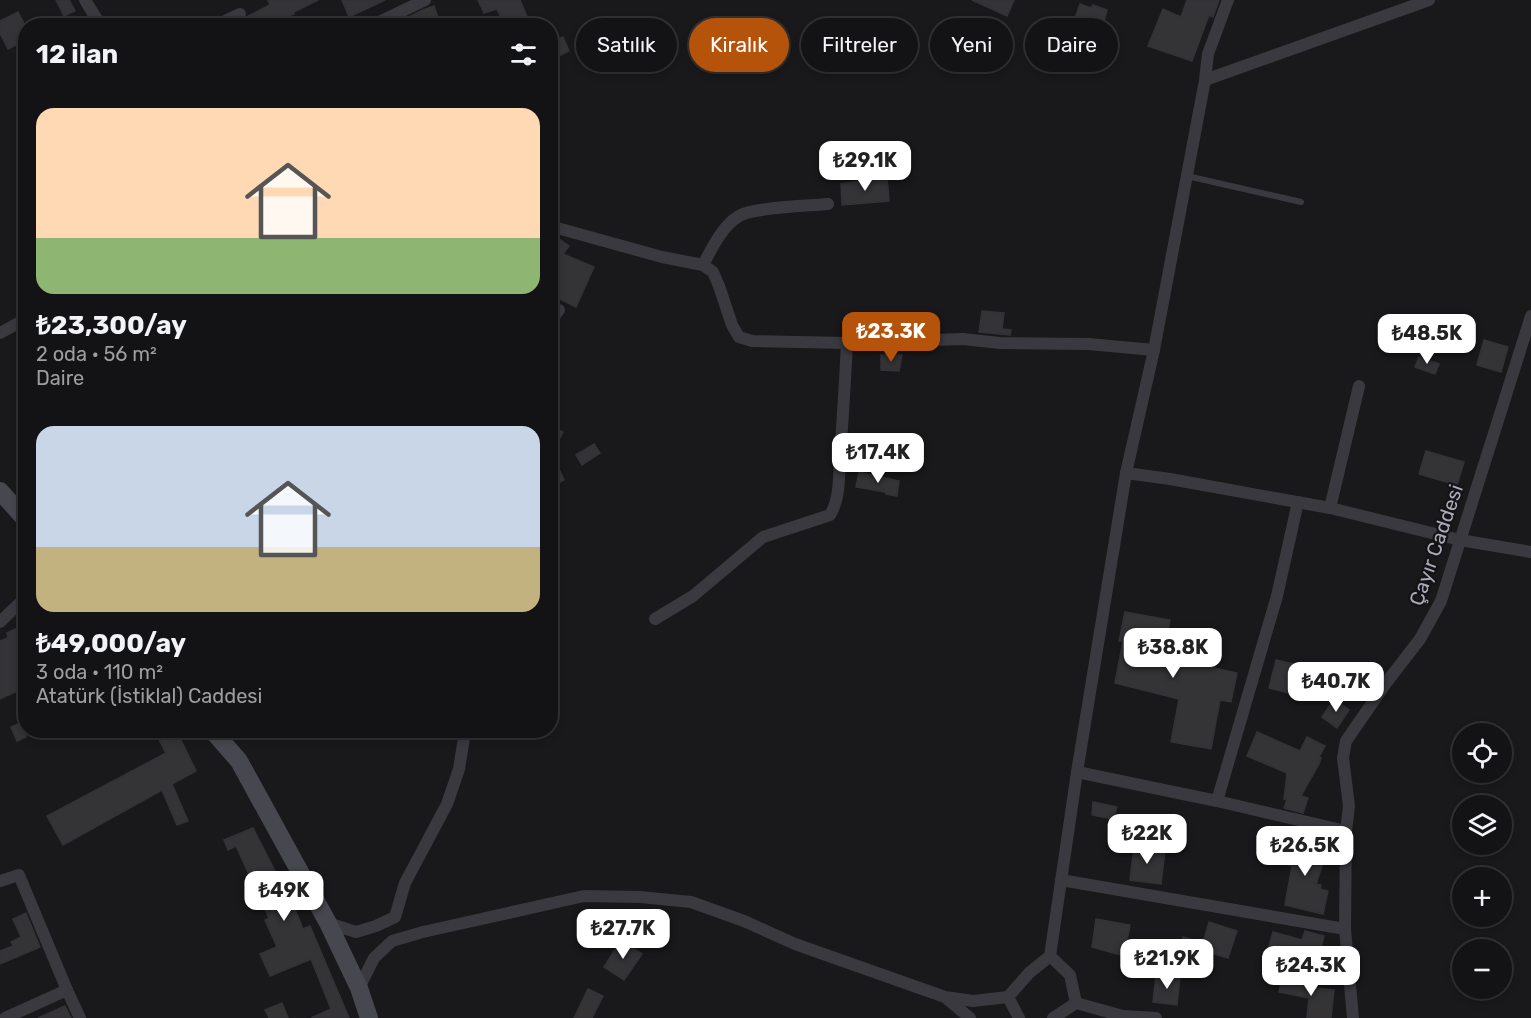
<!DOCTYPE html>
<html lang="tr">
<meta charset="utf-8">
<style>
:root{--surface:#131214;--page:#1c1b1d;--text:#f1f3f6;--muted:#9d9ea0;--line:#323234;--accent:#b45309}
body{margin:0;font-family:Rubik,sans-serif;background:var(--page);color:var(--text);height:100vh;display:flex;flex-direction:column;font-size:22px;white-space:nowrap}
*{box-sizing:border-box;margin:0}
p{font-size:20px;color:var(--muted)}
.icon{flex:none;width:33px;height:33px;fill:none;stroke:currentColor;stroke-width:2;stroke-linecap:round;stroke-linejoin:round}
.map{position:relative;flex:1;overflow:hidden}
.details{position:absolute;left:18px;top:18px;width:540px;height:720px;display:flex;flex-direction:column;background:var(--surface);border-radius:24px;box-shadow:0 3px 9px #0003,0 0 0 2px var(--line)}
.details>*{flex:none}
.top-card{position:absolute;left:576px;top:18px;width:570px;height:54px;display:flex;gap:12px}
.controls{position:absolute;left:1452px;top:723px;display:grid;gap:12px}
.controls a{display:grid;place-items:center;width:60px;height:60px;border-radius:50%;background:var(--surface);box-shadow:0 3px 9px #0003,0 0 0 2px var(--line);font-size:30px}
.price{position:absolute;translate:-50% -51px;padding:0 14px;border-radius:12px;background:#fff;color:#222;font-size:20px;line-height:39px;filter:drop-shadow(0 2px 3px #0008)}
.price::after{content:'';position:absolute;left:50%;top:36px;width:18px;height:14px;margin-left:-9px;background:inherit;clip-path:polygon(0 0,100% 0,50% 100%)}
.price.on{background:var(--accent);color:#fff}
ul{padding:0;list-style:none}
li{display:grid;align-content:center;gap:12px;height:318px;padding:0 18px}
li span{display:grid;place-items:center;height:186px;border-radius:18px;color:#555}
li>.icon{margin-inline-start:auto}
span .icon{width:108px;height:108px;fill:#fffc;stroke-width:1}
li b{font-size:26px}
h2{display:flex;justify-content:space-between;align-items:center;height:72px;padding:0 18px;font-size:26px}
.chip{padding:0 21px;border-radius:27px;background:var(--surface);box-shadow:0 3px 9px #0003,0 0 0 2px var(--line);font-size:21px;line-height:54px}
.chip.on{background:var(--accent);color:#fff}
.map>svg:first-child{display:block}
.building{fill:#343336;stroke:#333236;stroke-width:1.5}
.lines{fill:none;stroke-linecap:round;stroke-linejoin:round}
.lane{stroke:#3a393f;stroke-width:6}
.street{stroke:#3a393f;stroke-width:12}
.secondary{stroke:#47474f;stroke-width:18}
.labels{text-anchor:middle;stroke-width:4.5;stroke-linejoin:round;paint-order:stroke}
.street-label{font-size:20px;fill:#aaaaba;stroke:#141315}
</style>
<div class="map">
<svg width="1531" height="1018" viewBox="0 0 1531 1018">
<rect width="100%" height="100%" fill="#19181a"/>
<g class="building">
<path d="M56 0H69L75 11 64 16Z"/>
<path d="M268 0H318L294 12V14L273 22 274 26H235L244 21 248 16 270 5Z"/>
<path d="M342 0H385L349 17Z"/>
<path d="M478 0H520L529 21 519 26H505L497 9 484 13Z"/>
<path d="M972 0H1014L1007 16Z"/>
<path d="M1187 0H1219L1213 17 1209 15 1192 61 1148 46 1163 9 1181 17Z"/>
<path d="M1080 4 1091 8 1093 5 1107 10 1101 33 1073 24Z"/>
<path d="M434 6 441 26H391L423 10Z"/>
<path d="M18 12 26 27V40L8 49 0 33V21Z"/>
<path d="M563 37 569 51 550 60V42Z"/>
<path d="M887 177 889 201 842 205 841 184Z"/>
<path d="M558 238 569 246 563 254 594 267 576 307 550 294V239L555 242Z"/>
<path d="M982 311 1004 313 1002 329 1011 330 1010 335 979 332Z"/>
<path d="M1484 340 1508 347 1501 372 1477 365Z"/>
<path d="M881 355H902L899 371 881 370Z"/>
<path d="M1419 357 1439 364 1435 374 1415 367Z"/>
<path d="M553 427 563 432 550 456V433Z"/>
<path d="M594 444 600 453 582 465 576 455Z"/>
<path d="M1426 451 1464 462 1457 485 1419 474Z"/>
<path d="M558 467 564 480 550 487V471Z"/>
<path d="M859 472 899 481 897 496 886 494 885 492 856 487Z"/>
<path d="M1125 612 1170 620 1162 660 1190 667 1192 663 1237 673 1231 702 1220 700 1211 749 1171 742 1179 699 1115 683 1123 641H1119Z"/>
<path d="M15 629 26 647V687L0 699V641L8 638 7 633Z"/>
<path d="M1276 660 1311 668 1304 697 1269 688Z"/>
<path d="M1334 699 1349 710 1337 728 1322 717Z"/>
<path d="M26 720V737L17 741 11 727Z"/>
<path d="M154 730H176L196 771 172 784 188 821 177 825 162 790 63 845 47 816 166 753Z"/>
<path d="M1257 732 1300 751 1307 737 1325 746 1319 757 1321 758 1319 764 1301 796 1308 798 1303 813 1284 808 1287 800 1284 799 1287 773 1247 756Z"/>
<path d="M1093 802 1117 807 1113 819 1092 815Z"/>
<path d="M253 828 278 877 291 908 294 907 303 929 310 926 349 1018H311L331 1009 311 959 270 976 260 954 277 947 265 920 269 918 236 846 228 850 224 840Z"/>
<path d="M1297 832 1308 836 1304 846 1326 854 1316 884 1321 885 1320 889 1328 891 1323 914 1285 905 1292 866 1285 864Z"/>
<path d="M1134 846 1165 851 1161 884 1130 880Z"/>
<path d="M26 913 40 947 0 964V951L13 946 11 942 21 937 13 919Z"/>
<path d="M1096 919 1130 925 1124 956 1092 947Z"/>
<path d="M1209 922 1237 931 1228 958 1201 950Z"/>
<path d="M1305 931 1324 936 1319 955 1293 948 1289 963 1266 957 1273 932 1302 940Z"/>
<path d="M1183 937 1198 941 1191 957 1184 960 1179 954Z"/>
<path d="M621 940 642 954 624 980 604 967Z"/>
<path d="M1156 975 1180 977 1177 1005 1153 1002Z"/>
<path d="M1282 977 1306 982V987L1334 990 1331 1018H1307L1309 998 1279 992Z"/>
<path d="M588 989 603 996 592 1018H574Z"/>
<path d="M282 1003 288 1018H269L265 1010Z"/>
<path d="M65 1006 71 1018H38Z"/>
</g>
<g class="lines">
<path class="lane" d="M1187 176 1301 202"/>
<g class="street">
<path d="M85 0 101 26"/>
<path d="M215 26 240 14"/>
<path d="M371 26 425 0"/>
<path d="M1205 80 1429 0"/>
<path d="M550 226 662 257 703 265 713 272 719 286 732 325 739 337 752 341 847 343 963 339 1000 343 1088 344 1154 350"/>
<path d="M703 265C712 248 722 226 739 216 754 207 808 206 828 204"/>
<path d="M550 322 559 310"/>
<path d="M0 333 26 319"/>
<path d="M1126 473 1170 479 1330 508 1460 540 1531 552"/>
<path d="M1330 508 1359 386"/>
<path d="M655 619 693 596 763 537 830 515C840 500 839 475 840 456 843 418 845 381 847 343"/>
<path d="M0 622 26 597"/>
<path d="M1077 772 1217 801 1346 831"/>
<path d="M1217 801 1277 596 1298 502"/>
<path d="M1061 880 1345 929"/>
<path d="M0 881 19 875 67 990 80 1018"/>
<path d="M328 923 356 932 376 926 395 917 405 883 447 804 459 769 464 738V730"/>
<path d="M1050 956 1070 975 1076 1003"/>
<path d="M359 988 374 958 392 941 423 932 584 896 640 897 691 902 744 921 795 944 945 997 973 1001 1008 997 1019 1018"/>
<path d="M1008 997 1029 973 1050 956 1077 772 1126 473 1154 350 1205 80 1208 54 1228 0"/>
<path d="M946 998 970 1018"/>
<path d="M5 1018 67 990"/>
<path d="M1053 1018 1076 1003 1123 1016 1156 1018"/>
<path d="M1353 1018 1345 929 1346 831 1349 806 1343 758 1346 741 1386 683 1420 639 1441 601 1531 316"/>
</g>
<g class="secondary">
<path d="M0 491 26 520"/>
<path d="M212 730 239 761 328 923 359 988 369 1018"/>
</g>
</g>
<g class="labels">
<g class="street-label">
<text transform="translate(1436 545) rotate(-71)" y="7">Çayır Caddesi</text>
</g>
</g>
</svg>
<div class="controls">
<a><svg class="icon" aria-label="locate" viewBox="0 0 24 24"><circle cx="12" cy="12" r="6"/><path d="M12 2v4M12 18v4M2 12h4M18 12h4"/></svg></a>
<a><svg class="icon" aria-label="layers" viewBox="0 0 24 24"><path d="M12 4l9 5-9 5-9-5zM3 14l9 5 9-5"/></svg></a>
<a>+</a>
<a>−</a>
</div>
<b class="price" style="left:865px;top:192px">₺29.1K</b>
<b class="price on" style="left:891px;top:363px">₺23.3K</b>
<b class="price" style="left:1427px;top:365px">₺48.5K</b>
<b class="price" style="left:878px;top:484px">₺17.4K</b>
<b class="price" style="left:1173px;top:679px">₺38.8K</b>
<b class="price" style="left:1336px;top:713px">₺40.7K</b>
<b class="price" style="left:1147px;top:865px">₺22K</b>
<b class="price" style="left:1305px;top:877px">₺26.5K</b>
<b class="price" style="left:284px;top:922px">₺49K</b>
<b class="price" style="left:623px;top:960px">₺27.7K</b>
<b class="price" style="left:1167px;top:990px">₺21.9K</b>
<b class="price" style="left:1311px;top:997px">₺24.3K</b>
<div class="top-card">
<a class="chip">Satılık</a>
<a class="chip on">Kiralık</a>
<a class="chip">Filtreler</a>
<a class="chip">Yeni</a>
<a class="chip">Daire</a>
</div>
<section class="details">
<h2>12 ilan<svg class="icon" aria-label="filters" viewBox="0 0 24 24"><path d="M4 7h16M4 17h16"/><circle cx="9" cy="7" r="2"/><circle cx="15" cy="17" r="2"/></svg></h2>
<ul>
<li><span style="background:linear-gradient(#ffd9b3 70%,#8fb573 0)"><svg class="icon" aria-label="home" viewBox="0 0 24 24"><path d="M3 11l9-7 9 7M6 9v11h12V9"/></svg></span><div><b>₺23,300/ay</b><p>2 oda · 56 m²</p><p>Daire</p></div></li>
<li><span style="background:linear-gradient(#c9d6e8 65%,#c2b280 0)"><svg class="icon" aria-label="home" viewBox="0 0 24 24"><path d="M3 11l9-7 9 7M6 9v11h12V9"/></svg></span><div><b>₺49,000/ay</b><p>3 oda · 110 m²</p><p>Atatürk (İstiklal) Caddesi</p></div></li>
</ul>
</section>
</div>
